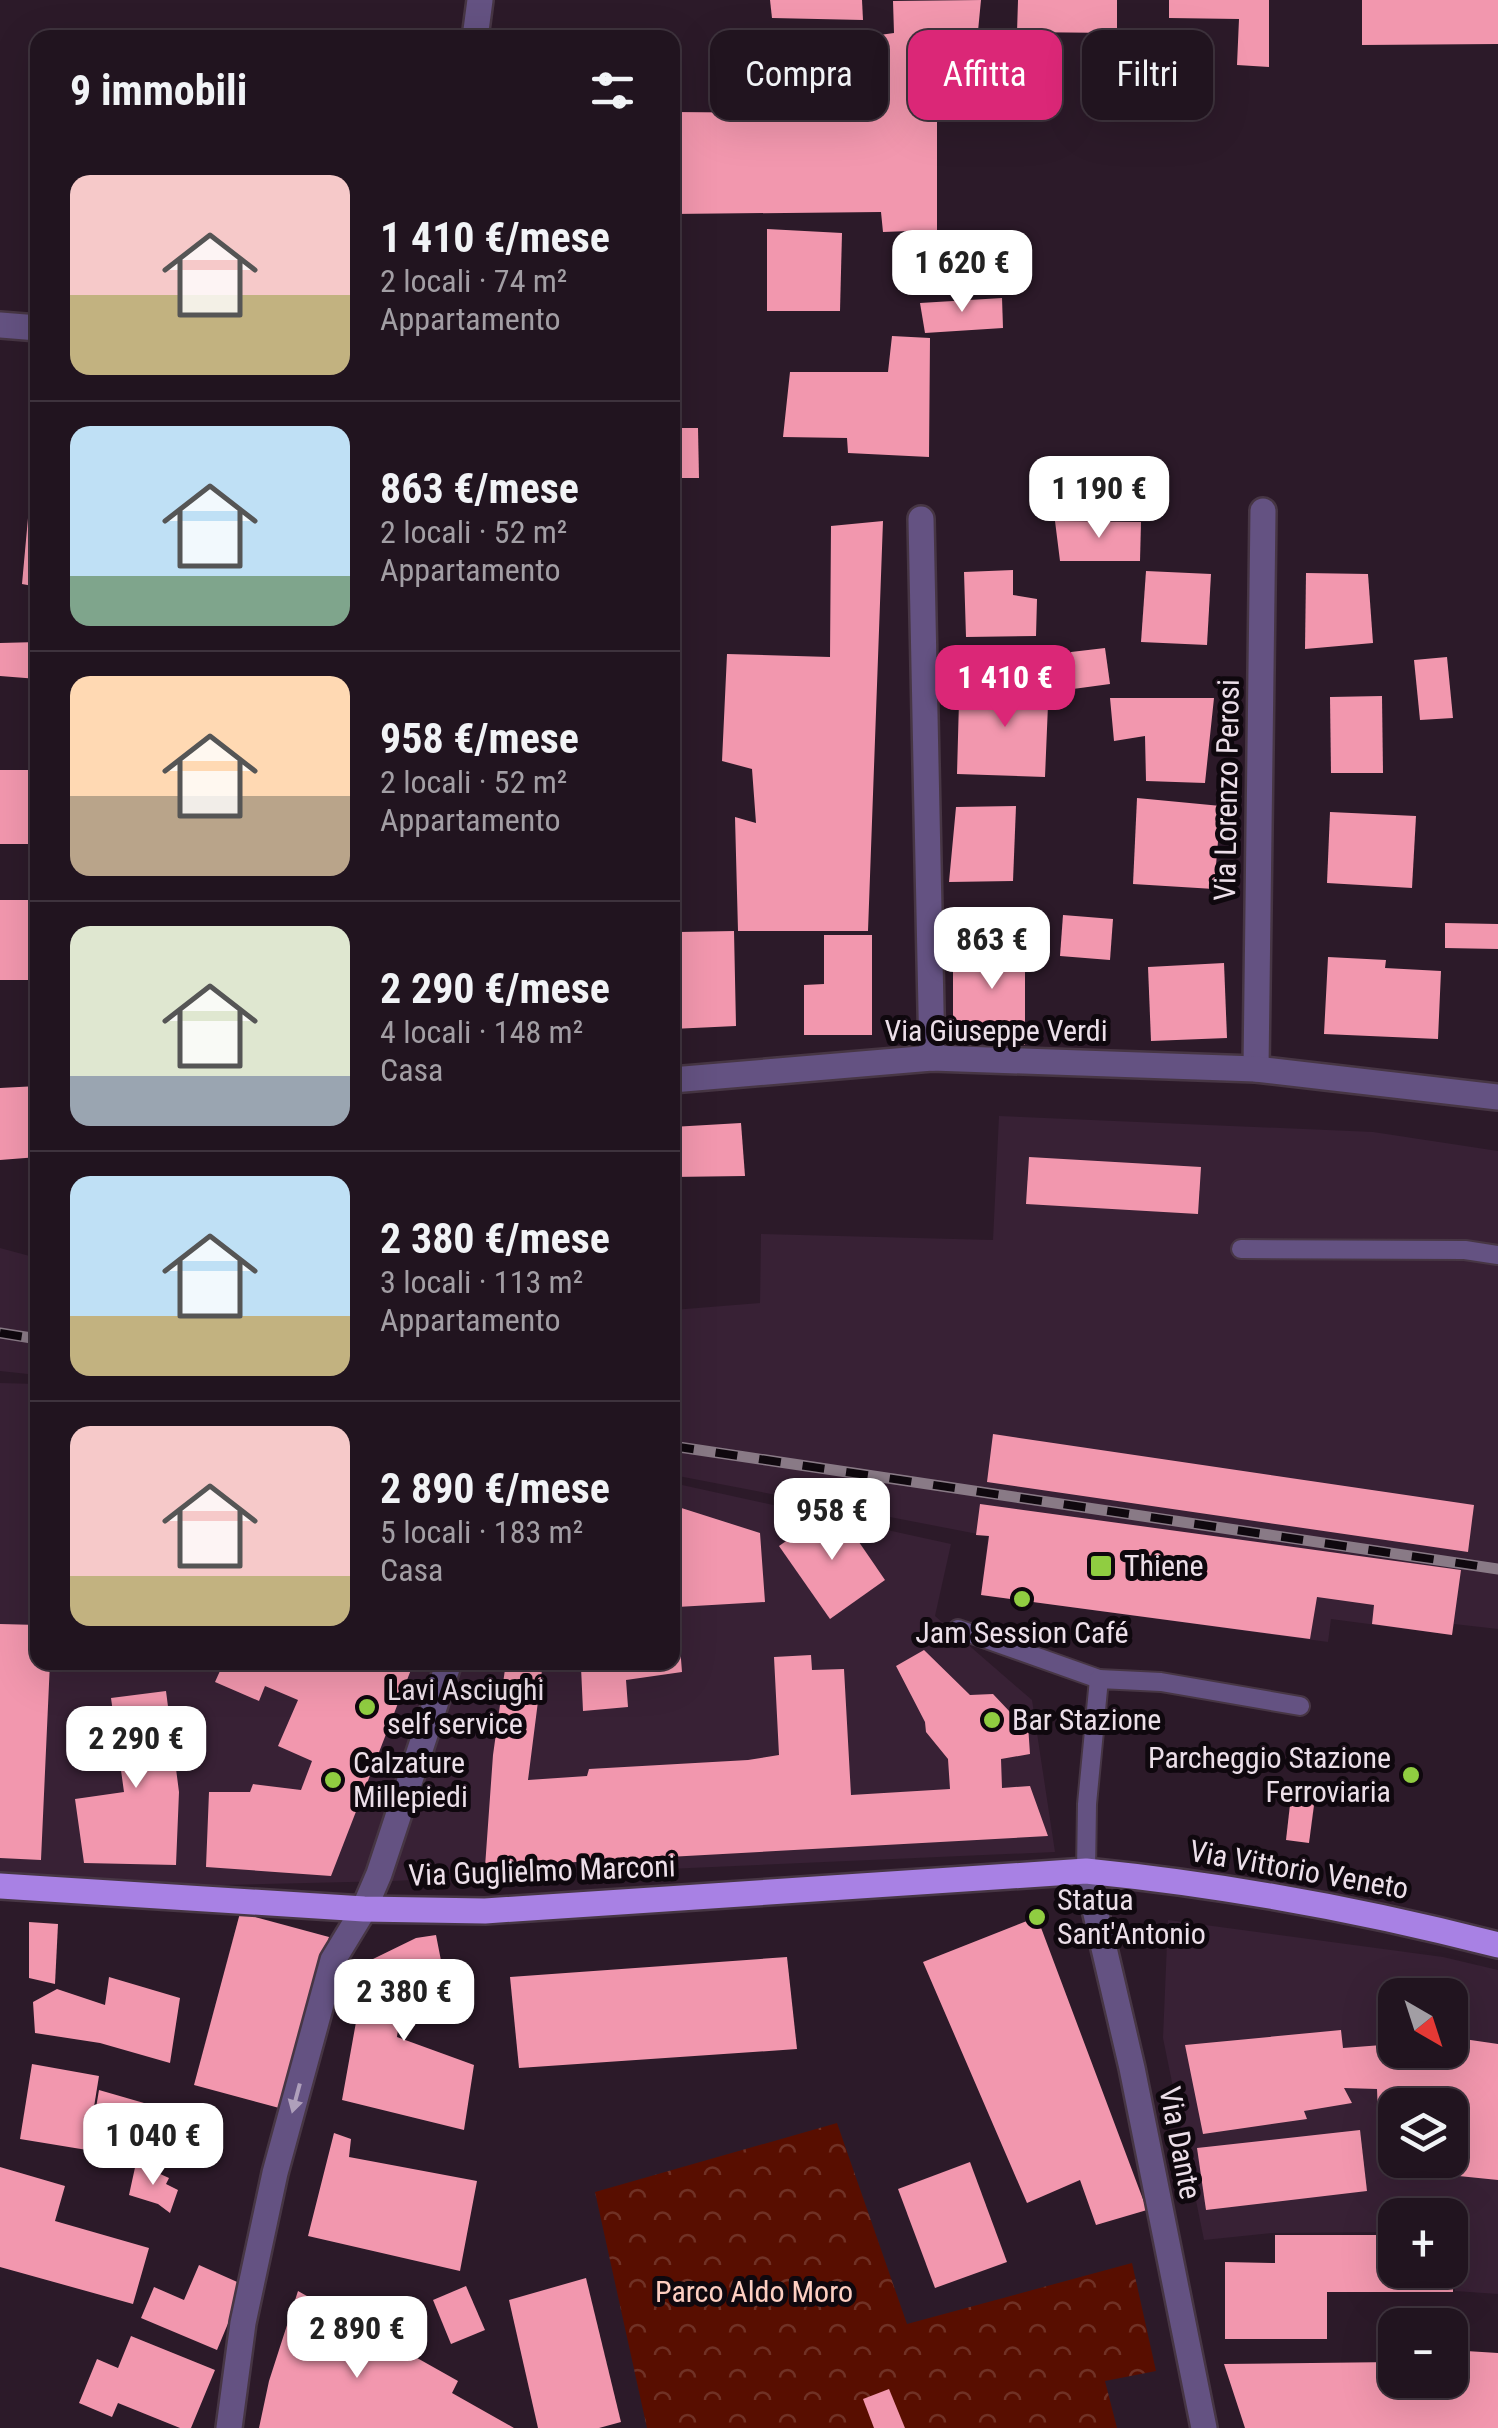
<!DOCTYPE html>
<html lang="it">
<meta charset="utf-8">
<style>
:root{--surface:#21141f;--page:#291d28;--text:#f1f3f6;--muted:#a29ea4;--line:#3e333d;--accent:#db2777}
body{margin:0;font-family:"Roboto Condensed",sans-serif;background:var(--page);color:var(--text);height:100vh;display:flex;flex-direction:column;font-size:38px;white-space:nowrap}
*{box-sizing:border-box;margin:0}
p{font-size:32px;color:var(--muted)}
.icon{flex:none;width:55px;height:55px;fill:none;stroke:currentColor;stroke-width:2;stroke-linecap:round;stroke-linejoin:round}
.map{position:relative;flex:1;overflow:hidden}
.sheet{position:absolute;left:30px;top:30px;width:650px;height:1640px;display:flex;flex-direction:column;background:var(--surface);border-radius:20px;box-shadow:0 10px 40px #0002,0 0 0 2px var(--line)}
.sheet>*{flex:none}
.guide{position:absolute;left:710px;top:30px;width:638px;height:90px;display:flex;gap:20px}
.needle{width:65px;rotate:141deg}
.buttons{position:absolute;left:1378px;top:1978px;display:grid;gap:20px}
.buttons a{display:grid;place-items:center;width:90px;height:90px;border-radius:20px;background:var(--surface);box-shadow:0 10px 40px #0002,0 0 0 2px var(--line);font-size:50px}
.price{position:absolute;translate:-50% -85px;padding:0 22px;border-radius:20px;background:#fff;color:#222;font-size:32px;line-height:65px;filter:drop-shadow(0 2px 5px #0008)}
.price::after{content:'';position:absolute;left:50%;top:60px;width:30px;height:22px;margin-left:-15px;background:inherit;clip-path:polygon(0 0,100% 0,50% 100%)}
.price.active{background:var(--accent);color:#fff}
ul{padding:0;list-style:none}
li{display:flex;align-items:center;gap:30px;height:250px;padding:0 40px}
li+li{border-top:2px solid var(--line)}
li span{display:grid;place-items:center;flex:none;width:280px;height:200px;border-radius:20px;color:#555}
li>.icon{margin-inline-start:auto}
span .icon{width:120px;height:120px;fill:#fffc;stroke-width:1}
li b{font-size:42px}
h2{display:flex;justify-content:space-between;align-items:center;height:120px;padding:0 40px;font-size:42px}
.chip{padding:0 35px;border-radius:20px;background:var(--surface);box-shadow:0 10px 40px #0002,0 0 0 2px var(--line);font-size:35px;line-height:90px}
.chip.active{background:var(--accent);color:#fff}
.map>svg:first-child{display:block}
.built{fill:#382135;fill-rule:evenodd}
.forest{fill:url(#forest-crowns)}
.building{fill:#f297ae;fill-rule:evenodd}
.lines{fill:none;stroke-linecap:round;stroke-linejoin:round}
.service-casing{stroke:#473644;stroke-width:22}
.minor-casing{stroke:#473644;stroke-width:30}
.primary-casing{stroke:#473644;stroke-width:30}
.service{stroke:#645282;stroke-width:18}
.minor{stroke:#645282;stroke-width:25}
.primary{stroke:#a881e4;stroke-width:25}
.rail-casing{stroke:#897a86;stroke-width:11}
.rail{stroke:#0f080e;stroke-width:8;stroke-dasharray:22;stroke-linecap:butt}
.oneway{fill:#afa0bb}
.poi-dot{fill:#90cd41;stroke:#0f080e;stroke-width:4}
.labels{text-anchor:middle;stroke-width:10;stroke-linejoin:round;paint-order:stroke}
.street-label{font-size:30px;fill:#ecdfe9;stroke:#0f080e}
.poi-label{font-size:30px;fill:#ecdfe9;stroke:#0f080e;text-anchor:start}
.park-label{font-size:30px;fill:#fecfc2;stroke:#0f080e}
</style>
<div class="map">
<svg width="1498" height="2428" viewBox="0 0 1498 2428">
<defs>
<pattern id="forest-crowns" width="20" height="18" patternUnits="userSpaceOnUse" patternTransform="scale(2.5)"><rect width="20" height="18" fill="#580e00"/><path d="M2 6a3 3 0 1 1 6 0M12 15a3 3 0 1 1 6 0" fill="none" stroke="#703125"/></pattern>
</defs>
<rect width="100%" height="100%" fill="#2c1a29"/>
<g class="built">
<path d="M999 1116 1373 1132 1498 1151V1629L1454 1624 1452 1635 1331 1619 1328 1642 981 1595 988 1536 673 1475V1310L760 1303 761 1234 993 1240Z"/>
<path d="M0 1248 37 1258V1375L0 1371Z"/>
<path d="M0 1383 37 1384 38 1662H672L673 1483 951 1544 935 1616 1032 1700 1055 1852 392 1881 51 1889 0 1886Z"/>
<path d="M1168 1920 1443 1957 1498 1970V2294L1455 2291V2233L1450 2232V2215H1395V2232L1273 2233 1204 2240 1163 2038ZM1395 1995H1450V2050H1395ZM1395 2105H1450V2160H1395Z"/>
</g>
<path class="forest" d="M837 2123 907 2324 1132 2263 1156 2371 1105 2381 1117 2428H647L595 2192Z"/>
<g class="building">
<path d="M770 0H862L863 20 772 18Z"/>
<path d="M981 0 978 31 937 29V230L883 232 881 212 672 214V112L791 113 789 100 867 101 865 37 894 33 893 1Z"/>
<path d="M1018 0H1117V33L1017 32Z"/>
<path d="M1169 0H1269V67L1237 65 1239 19 1169 18Z"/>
<path d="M1362 0H1498V44L1362 45Z"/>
<path d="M767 229 842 233 840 311H767Z"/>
<path d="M1002 298 1003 328 925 333 920 303Z"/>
<path d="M892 336 930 338 929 457 848 453 847 438 783 437 790 372H888Z"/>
<path d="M672 428H698L699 478H672Z"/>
<path d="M35 441H38V587L22 584Z"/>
<path d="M883 521 868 931H738L735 817 756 823 752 769 722 761 727 654 830 657 831 526Z"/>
<path d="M1055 521 1141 522 1140 561H1060Z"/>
<path d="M1013 570V595L1037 599 1036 636 966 637 964 572Z"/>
<path d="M1146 571 1211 574 1207 645 1141 642Z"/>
<path d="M1306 573 1368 574 1373 643 1305 649Z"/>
<path d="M38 642V679L0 676V643Z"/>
<path d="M1105 648 1110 684 1073 689 1071 652Z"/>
<path d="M1447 657 1453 718 1420 720 1414 660Z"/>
<path d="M988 675 1049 681 1045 777 957 774 959 701 989 700Z"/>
<path d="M1382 696 1383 773H1331L1330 697Z"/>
<path d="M1110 698H1214L1205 783 1146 781 1145 736 1114 741Z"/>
<rect x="0" y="770" width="38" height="74"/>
<path d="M1137 798 1221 806 1214 889 1133 884Z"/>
<path d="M1016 806 1013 881 949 882 956 807Z"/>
<path d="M1330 812 1416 816 1412 888 1327 883Z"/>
<rect x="0" y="900" width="38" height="80"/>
<path d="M1063 915 1113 919 1110 960 1060 956Z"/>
<path d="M1445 923 1498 924V949L1445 948Z"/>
<path d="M734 931 736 1026 672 1029V960L681 959 679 932Z"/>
<path d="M824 935H872V1035H804V985L824 984Z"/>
<path d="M1025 935V1045H985V1034L953 1035V952H994V936Z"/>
<path d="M1328 957 1386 960 1385 968 1441 971 1438 1039 1324 1034Z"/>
<path d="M1224 963 1227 1038 1151 1041 1148 967Z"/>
<path d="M38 1086V1157L0 1160V1088Z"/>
<path d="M741 1123 745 1176 672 1177V1127Z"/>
<path d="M1029 1157 1201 1167 1198 1214 1026 1204Z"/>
<path d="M993 1434 1474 1505 1468 1552 987 1482Z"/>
<path d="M980 1504 1461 1570 1452 1635 1372 1624 1374 1605 1317 1597 1310 1639 981 1595 989 1536 976 1535Z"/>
<path d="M672 1505 760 1533 765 1602 677 1607 682 1672 626 1680 628 1707 583 1711 581 1667 672 1662V1534H676Z"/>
<path d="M835 1507 885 1580 830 1619 779 1546Z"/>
<path d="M0 1624 38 1625V1662H50L41 1860 0 1858Z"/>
<path d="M924 1650 970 1695 993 1694 1010 1712 1027 1710 1030 1754 1001 1759 1002 1788 1030 1786 1048 1836 485 1867 493 1755 506 1662H543L528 1780 587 1776 589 1769 748 1760 779 1755 774 1657 811 1655 812 1670 844 1669 851 1795 950 1789 948 1759 926 1732 925 1722 896 1666Z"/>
<path d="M224 1662H414L331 1876 206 1867 209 1792H250L253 1784 301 1790 312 1761 278 1746 298 1700 265 1686 259 1701 215 1682Z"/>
<path d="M166 1691 179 1792 176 1865 84 1863 75 1799 124 1792 111 1698Z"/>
<path d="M1292 1787 1316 1790 1309 1843 1286 1840Z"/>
<path d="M240 1913 329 1937 283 2109 194 2085Z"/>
<path d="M1037 1917 1147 2210 1096 2225 1080 2180 1027 2203 923 1962Z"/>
<path d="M29 1922 58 1924 55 1984 29 1978Z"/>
<path d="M436 1935 445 1981 416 1980 415 2026 399 2021 397 2037 474 2065 464 2130 342 2100 358 2011 373 1959 416 1938Z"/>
<path d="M787 1957 797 2049 519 2068 510 1977Z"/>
<path d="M109 1977 180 1998 170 2063 100 2043 35 2033 33 2002 57 1989 105 2005Z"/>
<path d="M1385 2028 1395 2029V2050H1450V2037L1498 2044V2180L1380 2168 1377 2089 1344 2088 1352 2103 1304 2111 1307 2119 1203 2134 1185 2045 1341 2030 1343 2048 1382 2045ZM1395 2105H1450V2160H1395Z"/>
<path d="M32 2064 99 2076 87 2150 20 2139Z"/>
<path d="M99 2090 144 2103 135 2161 89 2150Z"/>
<path d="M1360 2130 1367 2191 1206 2210 1197 2148Z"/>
<path d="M334 2133 351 2139 349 2157 477 2181 460 2271 308 2236Z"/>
<path d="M970 2162 1007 2262 935 2288 898 2189Z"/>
<path d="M136 2163 169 2178 166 2184 178 2190 170 2213 158 2204 129 2195Z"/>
<path d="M0 2167 65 2186 55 2221 149 2248 133 2304 0 2267Z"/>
<path d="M1275 2235H1395V2270H1453V2292H1327V2339H1225V2262L1275 2263Z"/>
<path d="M199 2265 244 2285 217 2350 141 2318 154 2287 184 2300Z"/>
<path d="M586 2278 621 2422 599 2428H538L509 2300Z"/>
<path d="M466 2286 485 2330 451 2344 433 2300Z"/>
<path d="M298 2291 458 2381 452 2393 514 2428H259L269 2381Z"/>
<path d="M131 2336 215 2370 191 2428H180L118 2403 112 2417 79 2403 97 2359 118 2368Z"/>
<path d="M1450 2350 1498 2353V2428H1245L1224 2364 1395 2362V2380H1450Z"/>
<path d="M889 2389 905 2428H874L863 2399Z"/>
</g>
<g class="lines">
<g class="service-casing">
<g id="service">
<path d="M1241 1249 1465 1250 1498 1255"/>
<path d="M958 1629 1099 1679"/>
<path d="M1086 1871 1087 1804 1099 1679 1161 1682 1300 1706"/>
</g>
</g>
<g class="minor-casing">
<g id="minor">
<path d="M475 38 480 0"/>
<path d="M0 325 38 328"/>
<path d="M921 519 932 1058"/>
<path d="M1256 1069 1263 511"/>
<path d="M672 1080 932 1058 1256 1069 1498 1097"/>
<path d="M1086 1871 1132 2068 1204 2428"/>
<path d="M229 2428 243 2323 275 2173 333 1960 364 1909 379 1874 449 1662"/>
</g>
</g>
<g class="primary-casing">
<path id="primary" d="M0 1886 364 1909 485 1911 1086 1871C1225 1885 1363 1910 1498 1945"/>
</g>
<use href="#service" class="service"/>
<use href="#minor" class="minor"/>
<use href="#primary" class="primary"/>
<g class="rail-casing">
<g id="rail">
<path d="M0 1333 38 1339"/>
<path d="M672 1446 1498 1569"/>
</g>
</g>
<use href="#rail" class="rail"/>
</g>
<defs><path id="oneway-solid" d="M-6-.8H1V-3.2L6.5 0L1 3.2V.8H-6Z" transform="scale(2.5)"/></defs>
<use class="oneway" href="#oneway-solid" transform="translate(296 2098) rotate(105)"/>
<g class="poi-dot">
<rect x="1089" y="1554" width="24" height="24" rx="5"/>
<circle cx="1022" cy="1599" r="10"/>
<circle cx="367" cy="1707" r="10"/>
<circle cx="992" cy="1720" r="10"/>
<circle cx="1411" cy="1775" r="10"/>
<circle cx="333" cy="1780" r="10"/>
<circle cx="1037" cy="1917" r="10"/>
</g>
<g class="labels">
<g class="street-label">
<text transform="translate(1227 790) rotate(-89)" y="10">Via Lorenzo Perosi</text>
<text x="996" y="1041">Via Giuseppe Verdi</text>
<text transform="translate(1299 1870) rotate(10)" y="10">Via Vittorio Veneto</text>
<text transform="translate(542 1871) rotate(-2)" y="10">Via Guglielmo Marconi</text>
<text transform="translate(1180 2143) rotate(79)" y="10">Via Dante</text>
</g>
<g class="poi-label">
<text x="1124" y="1576">Thiene</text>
<text x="1022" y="1643" text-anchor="middle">Jam Session Café</text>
<text x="387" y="1700">Lavi Asciughi<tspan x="387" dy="34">self service</tspan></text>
<text x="1012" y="1730">Bar Stazione</text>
<text x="1391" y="1768" text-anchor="end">Parcheggio Stazione<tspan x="1391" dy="34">Ferroviaria</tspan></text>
<text x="353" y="1773">Calzature<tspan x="353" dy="34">Millepiedi</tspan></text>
<text x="1057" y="1910">Statua<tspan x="1057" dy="34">Sant'Antonio</tspan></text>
</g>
<g class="park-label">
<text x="754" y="2302">Parco Aldo Moro</text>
</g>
</g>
</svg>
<div class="buttons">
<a><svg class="needle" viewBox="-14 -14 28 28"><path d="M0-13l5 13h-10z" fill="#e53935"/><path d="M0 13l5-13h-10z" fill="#a29ea4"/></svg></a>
<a><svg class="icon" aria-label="layers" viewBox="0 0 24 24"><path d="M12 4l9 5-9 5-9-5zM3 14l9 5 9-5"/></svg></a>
<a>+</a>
<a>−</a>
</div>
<b class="price" style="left:962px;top:315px">1 620 €</b>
<b class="price" style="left:1099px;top:541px">1 190 €</b>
<b class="price active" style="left:1005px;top:730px">1 410 €</b>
<b class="price" style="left:992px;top:992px">863 €</b>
<b class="price" style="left:832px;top:1563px">958 €</b>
<b class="price" style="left:136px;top:1791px">2 290 €</b>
<b class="price" style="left:404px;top:2044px">2 380 €</b>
<b class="price" style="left:153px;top:2188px">1 040 €</b>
<b class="price" style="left:357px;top:2381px">2 890 €</b>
<div class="guide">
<a class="chip">Compra</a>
<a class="chip active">Affitta</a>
<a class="chip">Filtri</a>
</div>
<section class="sheet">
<h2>9 immobili<svg class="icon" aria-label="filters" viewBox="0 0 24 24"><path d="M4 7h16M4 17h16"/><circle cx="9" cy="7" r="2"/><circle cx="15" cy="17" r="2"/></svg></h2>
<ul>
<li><span style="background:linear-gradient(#f6c9c9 60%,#c2b280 0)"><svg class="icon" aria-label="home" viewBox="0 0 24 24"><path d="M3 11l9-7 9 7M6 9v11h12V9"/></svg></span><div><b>1 410 €/mese</b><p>2 locali · 74 m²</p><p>Appartamento</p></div></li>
<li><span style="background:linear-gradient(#bfe0f5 75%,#7fa58c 0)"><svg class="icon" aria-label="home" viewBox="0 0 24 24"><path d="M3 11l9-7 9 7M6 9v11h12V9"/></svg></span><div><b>863 €/mese</b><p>2 locali · 52 m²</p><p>Appartamento</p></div></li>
<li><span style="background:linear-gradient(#ffd9b3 60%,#b9a48a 0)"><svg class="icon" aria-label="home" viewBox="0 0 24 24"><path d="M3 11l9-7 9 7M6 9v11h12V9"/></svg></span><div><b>958 €/mese</b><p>2 locali · 52 m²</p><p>Appartamento</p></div></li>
<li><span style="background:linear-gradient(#dfe7d0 75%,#9aa5b1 0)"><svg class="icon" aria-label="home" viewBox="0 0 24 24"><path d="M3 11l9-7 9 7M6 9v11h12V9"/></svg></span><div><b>2 290 €/mese</b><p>4 locali · 148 m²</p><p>Casa</p></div></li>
<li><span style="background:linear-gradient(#bfe0f5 70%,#c2b280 0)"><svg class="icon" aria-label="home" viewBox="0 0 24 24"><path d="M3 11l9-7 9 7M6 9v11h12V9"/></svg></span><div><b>2 380 €/mese</b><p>3 locali · 113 m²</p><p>Appartamento</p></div></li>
<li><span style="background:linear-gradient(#f6c9c9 75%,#c2b280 0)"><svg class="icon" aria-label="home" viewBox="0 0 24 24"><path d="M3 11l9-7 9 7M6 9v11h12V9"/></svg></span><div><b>2 890 €/mese</b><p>5 locali · 183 m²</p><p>Casa</p></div></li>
</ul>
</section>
</div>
